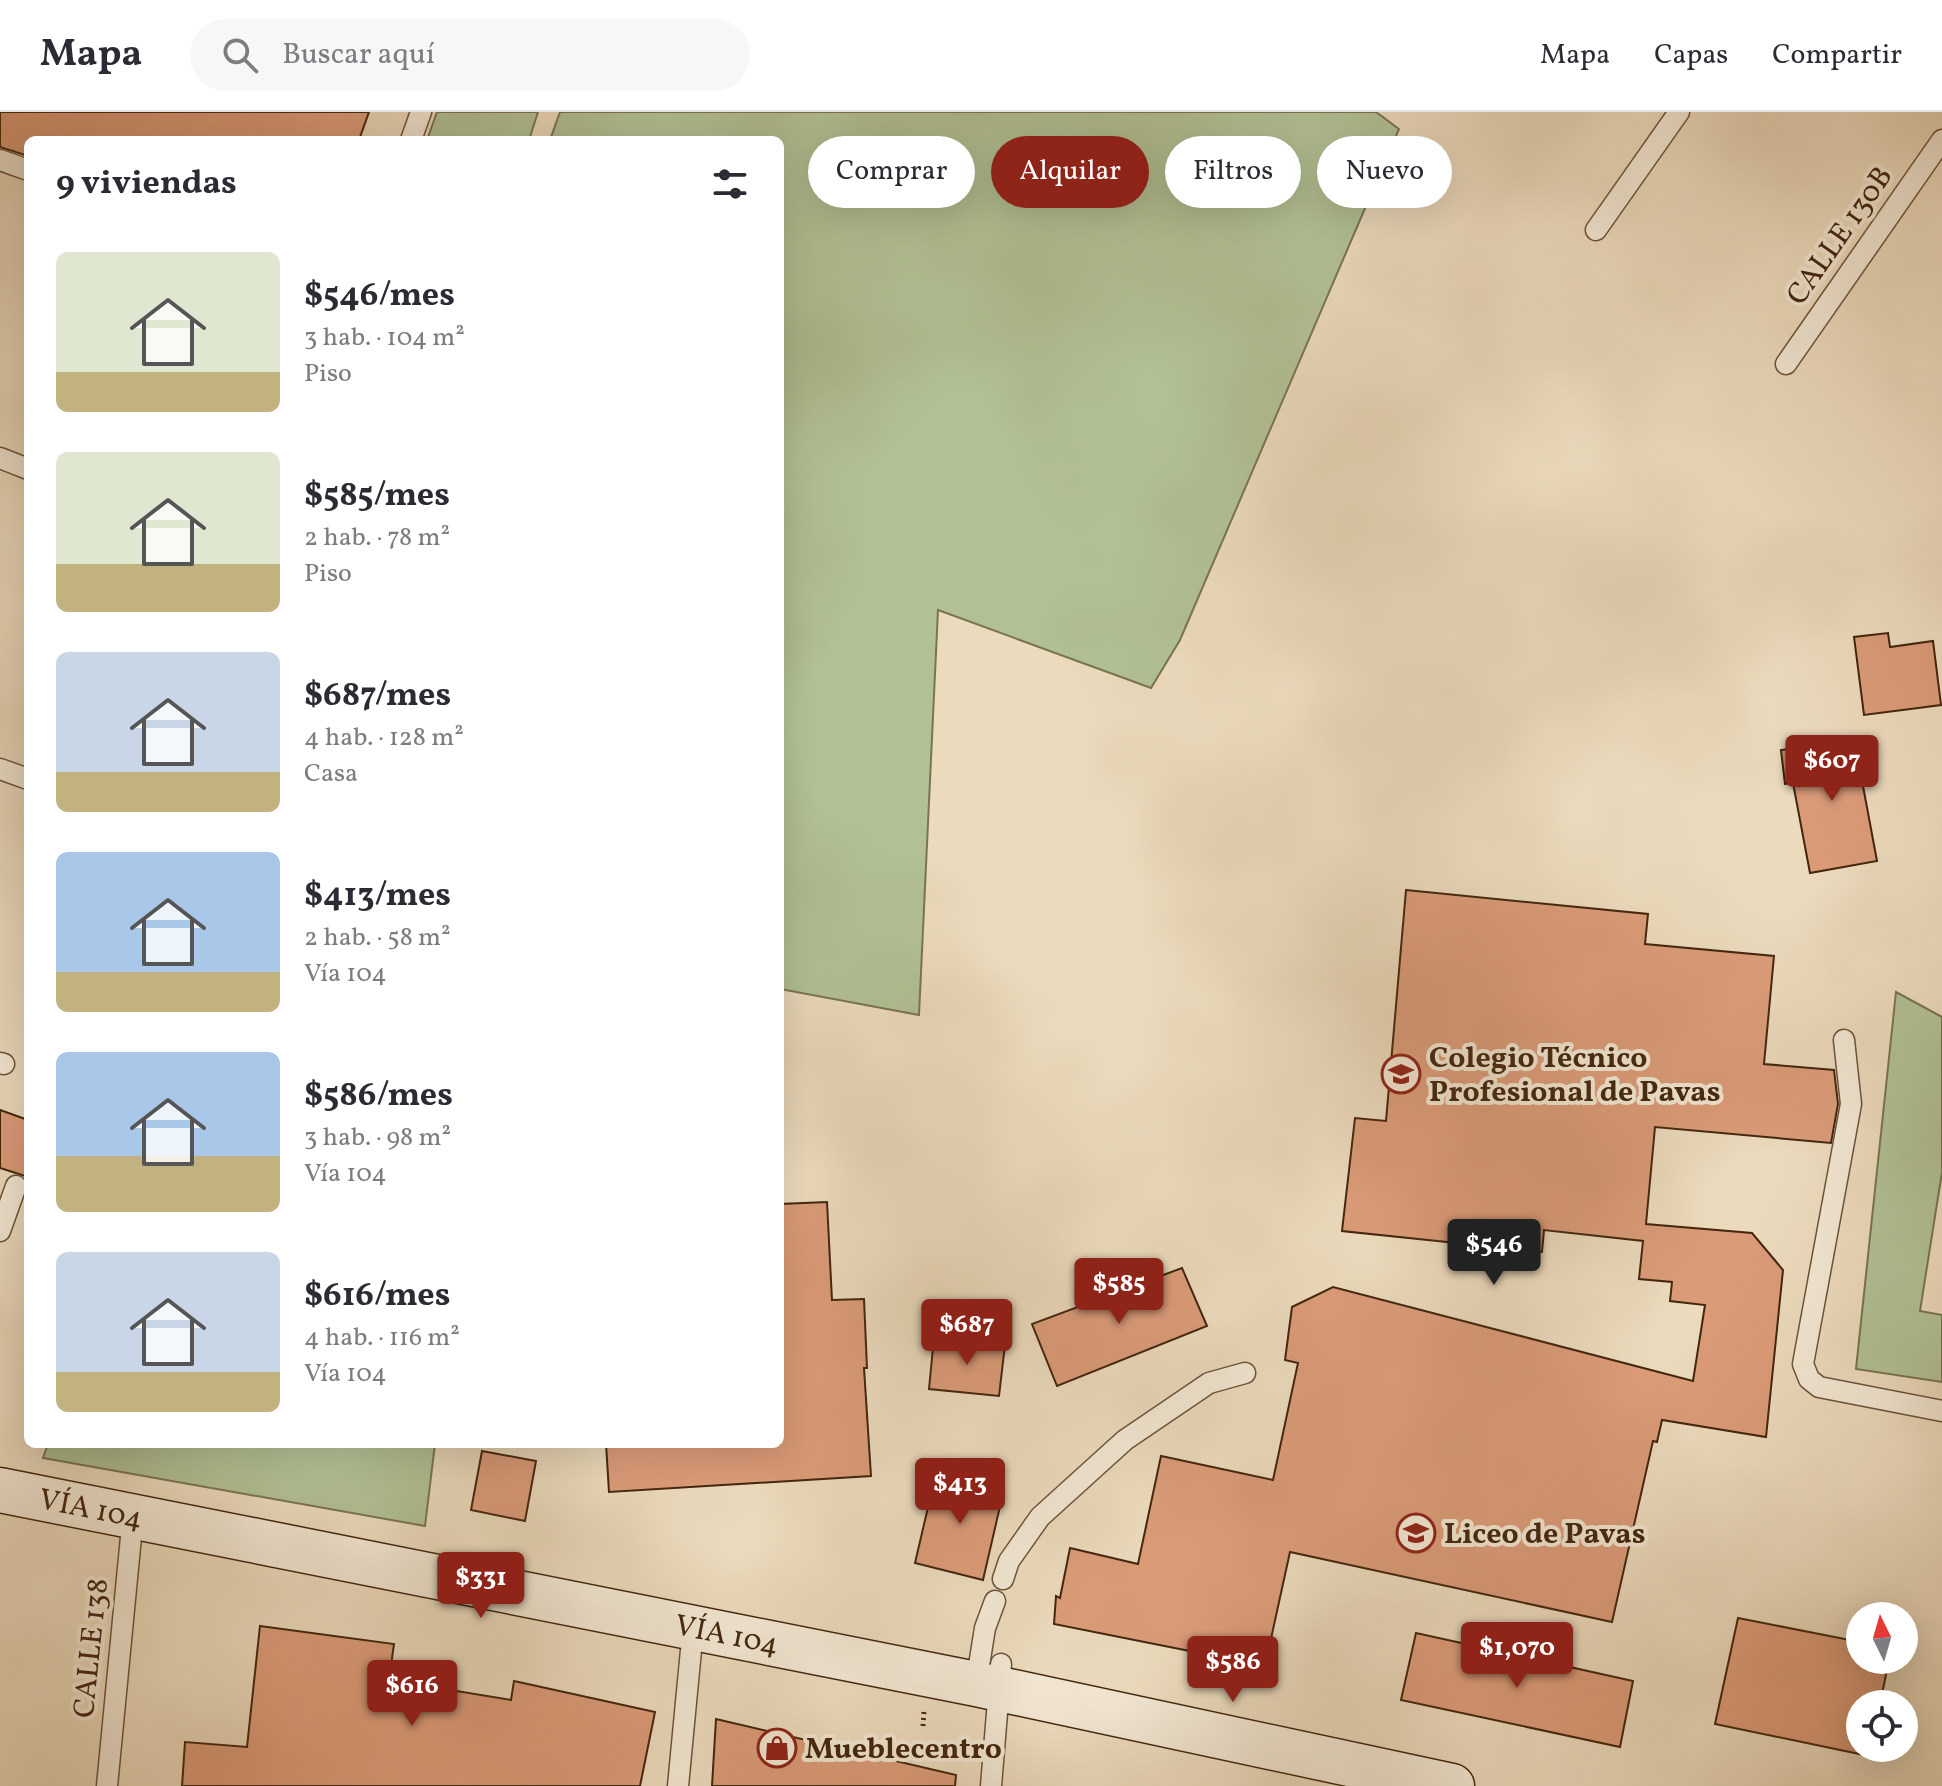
<!DOCTYPE html>
<html lang="es">
<meta charset="utf-8">
<style>
:root{--surface:#fff;--page:#f7f7f7;--text:#2b2b33;--muted:#7c7c81;--line:#e1e1e2;--accent:#8f2418}
body{margin:0;font-family:Vollkorn,serif;background:var(--page);color:var(--text);height:100vh;display:flex;flex-direction:column;font-size:30px;white-space:nowrap}
*{box-sizing:border-box;margin:0}
p{font-size:26px;color:var(--muted)}
.icon{flex:none;width:44px;height:44px;fill:none;stroke:currentColor;stroke-width:2;stroke-linecap:round;stroke-linejoin:round}
.map{position:relative;flex:1;overflow:hidden}
.drawer{position:absolute;left:24px;top:24px;width:760px;height:1312px;display:flex;flex-direction:column;background:var(--surface);border-radius:12px;box-shadow:0 8px 32px #0002}
.drawer>*{flex:none}
.banner{position:absolute;left:808px;top:24px;width:760px;height:72px;display:flex;gap:16px}
.needle{width:52px;rotate:355deg}
.buttons{position:absolute;left:1846px;top:1490px;display:grid;gap:16px}
.buttons a{display:grid;place-items:center;width:72px;height:72px;border-radius:50%;background:var(--surface);box-shadow:0 8px 32px #0002;font-size:40px}
.price{position:absolute;translate:-50% -68px;padding:0 18px;border-radius:8px;background:var(--accent);color:#fff;font-size:26px;line-height:52px;filter:drop-shadow(0 2px 4px #0008)}
.price::after{content:'';position:absolute;left:50%;top:48px;width:24px;height:18px;margin-left:-12px;background:inherit;clip-path:polygon(0 0,100% 0,50% 100%)}
.price.selected{background:#222;color:#fff}
ul{padding:0;list-style:none}
li{display:flex;align-items:center;gap:24px;height:200px;padding:0 32px}
li span{display:grid;place-items:center;flex:none;width:224px;height:160px;border-radius:12px;color:#555}
li>.icon{margin-inline-start:auto}
span .icon{width:96px;height:96px;fill:#fffc;stroke-width:1}
li b{font-size:34px}
h2{display:flex;justify-content:space-between;align-items:center;height:96px;padding:0 32px;font-size:34px}
.tag{padding:0 28px;border-radius:36px;background:var(--surface);box-shadow:0 8px 32px #0002;font-size:28px;line-height:72px}
.tag.selected{background:var(--accent);color:#fff}
header{display:flex;align-items:center;gap:48px;box-sizing:border-box;height:112px;padding:0 40px;background:var(--surface);border-bottom:2px solid var(--line)}
header strong{font-size:38px}
nav{display:flex;gap:44px;margin-inline-start:auto;font-size:28px}
.search{width:560px;height:72px;background:var(--page);display:flex;align-items:center;gap:20px;box-sizing:border-box;padding:0 28px;border-radius:44px;color:var(--muted);font-size:30px}
.map>svg:first-child{display:block}
.green{fill:#b1c195;stroke:#7a7452;stroke-width:2}
.building{fill:#db9b79;stroke:#43260e;stroke-width:2}
.lines{fill:none;stroke-linecap:round;stroke-linejoin:round}
.lane-casing{stroke:#6d533a;stroke-width:23}
.secondary-casing{stroke:#43260e;stroke-width:47}
.path{stroke:#43260e;stroke-width:5;stroke-dasharray:2 4;stroke-linecap:butt}
.lane{stroke:#f2e7d3;stroke-width:20}
.secondary{stroke:#f2e7d3;stroke-width:44}
.labels{text-anchor:middle;stroke-width:8;stroke-linejoin:round;paint-order:stroke}
.street-label{font-size:30px;fill:#43260e;stroke:#f2e7d3}
.poi-label{font-size:30px;font-weight:bold;fill:#43260e;stroke:#f2e7d3;text-anchor:start}
</style>
<header>
<strong>Mapa</strong>
<div class="search"><svg class="icon" aria-label="search" viewBox="0 0 24 24"><circle cx="10" cy="10" r="6"/><path d="M15 15l6 6"/></svg>Buscar aquí</div>
<nav><a>Mapa</a><a>Capas</a><a>Compartir</a></nav>
</header>
<div class="map">
<svg width="1942" height="1674" viewBox="0 0 1942 1674">
<rect width="100%" height="100%" fill="#ebdabc"/>
<filter id="stains"><feTurbulence type="fractalNoise" baseFrequency=".0025" numOctaves="4"/><feColorMatrix values="0 0 0 0 .2 0 0 0 0 .09 0 0 0 0 .02 0 0 0 .5 -.17"/></filter>
<radialGradient id="worn" r=".72"><stop offset=".6" stop-color="#630" stop-opacity="0"/><stop offset="1" stop-color="#630" stop-opacity=".3"/></radialGradient>
<g class="green">
<path d="M437 0H538L529 28H427Z"/>
<path d="M560 0H1376L1399 17 1180 528 1151 576 938 498 919 903 780 877V28H550Z"/>
<path d="M1896 880 1942 905V1060L1920 1199 1942 1203V1270L1856 1257Z"/>
<path d="M48 1332H435L425 1414 43 1346Z"/>
</g>
<g class="building">
<path d="M0 0H369L359 28H28V44L0 35Z"/>
<path d="M1888 521 1890 535 1933 529 1941 593 1864 603 1854 525Z"/>
<path d="M1865 627 1868 658H1860L1877 749 1810 761 1793 671 1785 672 1781 638Z"/>
<path d="M1406 778 1648 802 1645 832 1774 844 1764 952 1834 958 1838 992 1831 1031 1655 1015 1646 1112 1752 1121 1783 1158 1766 1325 1662 1308 1657 1330 1653 1329 1612 1510 1290 1440 1265 1554 1054 1512 1056 1484 1060 1486 1070 1436 1138 1452 1161 1344 1273 1368 1298 1251 1285 1248 1292 1195 1333 1175 1693 1269 1705 1193 1670 1189 1672 1170 1639 1167 1643 1129 1544 1118 1542 1140 1342 1119 1355 1006 1386 1009Z"/>
<path d="M0 998 28 1008V1065L0 1056Z"/>
<path d="M827 1090 832 1188 864 1187 867 1256H864L871 1364 609 1380 606 1332H780V1092Z"/>
<path d="M1182 1156 1207 1214 1057 1274 1032 1212Z"/>
<path d="M934 1225 1005 1233 999 1284 929 1277Z"/>
<path d="M482 1339 536 1349 525 1409 471 1398Z"/>
<path d="M936 1361 1004 1377 983 1468 915 1451Z"/>
<path d="M1738 1506 1860 1530V1548H1889L1880 1592H1860V1636H1871L1869 1644 1715 1612Z"/>
<path d="M260 1514 394 1532 389 1568 511 1588 514 1569 655 1600 640 1674H182L185 1630 247 1635Z"/>
<path d="M1416 1521 1633 1569 1620 1635 1401 1588Z"/>
<path d="M716 1607 956 1663 955 1674H712Z"/>
</g>
<g class="lines">
<g class="lane-casing">
<g id="lane">
<path d="M411 28 421 0"/>
<path d="M0 48 28 58"/>
<path d="M1596 118 1679 0"/>
<path d="M1786 252 1942 28"/>
<path d="M0 346 28 357"/>
<path d="M0 657 28 667"/>
<path d="M1844 928 1851 992 1803 1252 1809 1267 1819 1275 1942 1299"/>
<path d="M0 951 4 952"/>
<path d="M0 1119 16 1074"/>
<path d="M1003 1467 1009 1449 1040 1405 1125 1328 1209 1271 1245 1261"/>
<path d="M976 1572 985 1516 995 1489"/>
<path d="M107 1674 133 1404"/>
<path d="M678 1674 691 1538"/>
<path d="M991 1674 1001 1552"/>
</g>
</g>
<g class="secondary-casing">
<path id="secondary" d="M0 1378 976 1572 1452 1674"/>
</g>
<path class="path" d="M923 1614 924 1599"/>
<use href="#lane" class="lane"/>
<use href="#secondary" class="secondary"/>
</g>
<defs>
<g id="school-ring" transform="scale(2)"><circle r="9.5" fill="#f2e7d3" stroke="#8f2418" stroke-width="1.5"/><path d="M0-5L7-2L0 1L-7-2ZM-4 1L0 2.5L4 1V4Q0 6-4 4Z" fill="#8f2418"/></g>
<g id="shop-ring" transform="scale(2)"><circle r="9.5" fill="#f2e7d3" stroke="#8f2418" stroke-width="1.5"/><path d="M-5-2.5h2.3a2.7 3.5 0 0 1 5.4 0H5L5.5 6h-11ZM-1.5-2.5h3a1.5 2.3 0 0 0-3 0Z" fill="#8f2418"/></g>
</defs>
<g fill-rule="evenodd">
<use href="#school-ring" x="1401" y="962"/>
<use href="#school-ring" x="1416" y="1421"/>
<use href="#shop-ring" x="777" y="1636"/>
</g>
<g class="labels">
<g class="street-label">
<text transform="translate(1839 123) rotate(-55)" y="10">CALLE 130B</text>
<text transform="translate(91 1396) rotate(11)" y="10">VÍA 104</text>
<text transform="translate(727 1522) rotate(11)" y="10">VÍA 104</text>
<text transform="translate(90 1536) rotate(-84)" y="10">CALLE 138</text>
</g>
<g class="poi-label">
<text x="1429" y="955">Colegio Técnico<tspan x="1429" dy="34">Profesional de Pavas</tspan></text>
<text x="1444" y="1431">Liceo de Pavas</text>
<text x="805" y="1646">Mueblecentro</text>
</g>
</g>
<rect width="100%" height="100%" filter="url(#stains)"/>
<rect width="100%" height="100%" fill="url(#worn)"/>
</svg>
<div class="buttons">
<a><svg class="needle" viewBox="-14 -14 28 28"><path d="M0-13l5 13h-10z" fill="#e53935"/><path d="M0 13l5-13h-10z" fill="#7c7c81"/></svg></a>
<a><svg class="icon" aria-label="locate" viewBox="0 0 24 24"><circle cx="12" cy="12" r="6"/><path d="M12 2v4M12 18v4M2 12h4M18 12h4"/></svg></a>
</div>
<b class="price" style="left:1832px;top:691px">$607</b>
<b class="price selected" style="left:1494px;top:1175px">$546</b>
<b class="price" style="left:1119px;top:1214px">$585</b>
<b class="price" style="left:967px;top:1255px">$687</b>
<b class="price" style="left:960px;top:1414px">$413</b>
<b class="price" style="left:481px;top:1508px">$331</b>
<b class="price" style="left:1517px;top:1578px">$1,070</b>
<b class="price" style="left:1233px;top:1592px">$586</b>
<b class="price" style="left:412px;top:1616px">$616</b>
<div class="banner">
<a class="tag">Comprar</a>
<a class="tag selected">Alquilar</a>
<a class="tag">Filtros</a>
<a class="tag">Nuevo</a>
</div>
<section class="drawer">
<h2>9 viviendas<svg class="icon" aria-label="filters" viewBox="0 0 24 24"><path d="M4 7h16M4 17h16"/><circle cx="9" cy="7" r="2"/><circle cx="15" cy="17" r="2"/></svg></h2>
<ul>
<li><span style="background:linear-gradient(#dfe7d0 75%,#c2b280 0)"><svg class="icon" aria-label="home" viewBox="0 0 24 24"><path d="M3 11l9-7 9 7M6 9v11h12V9"/></svg></span><div><b>$546/mes</b><p>3 hab. · 104 m²</p><p>Piso</p></div></li>
<li><span style="background:linear-gradient(#dfe7d0 70%,#c2b280 0)"><svg class="icon" aria-label="home" viewBox="0 0 24 24"><path d="M3 11l9-7 9 7M6 9v11h12V9"/></svg></span><div><b>$585/mes</b><p>2 hab. · 78 m²</p><p>Piso</p></div></li>
<li><span style="background:linear-gradient(#c9d6e8 75%,#c2b280 0)"><svg class="icon" aria-label="home" viewBox="0 0 24 24"><path d="M3 11l9-7 9 7M6 9v11h12V9"/></svg></span><div><b>$687/mes</b><p>4 hab. · 128 m²</p><p>Casa</p></div></li>
<li><span style="background:linear-gradient(#a9c7e8 75%,#c2b280 0)"><svg class="icon" aria-label="home" viewBox="0 0 24 24"><path d="M3 11l9-7 9 7M6 9v11h12V9"/></svg></span><div><b>$413/mes</b><p>2 hab. · 58 m²</p><p>Vía 104</p></div></li>
<li><span style="background:linear-gradient(#a9c7e8 65%,#c2b280 0)"><svg class="icon" aria-label="home" viewBox="0 0 24 24"><path d="M3 11l9-7 9 7M6 9v11h12V9"/></svg></span><div><b>$586/mes</b><p>3 hab. · 98 m²</p><p>Vía 104</p></div></li>
<li><span style="background:linear-gradient(#c9d6e8 75%,#c2b280 0)"><svg class="icon" aria-label="home" viewBox="0 0 24 24"><path d="M3 11l9-7 9 7M6 9v11h12V9"/></svg></span><div><b>$616/mes</b><p>4 hab. · 116 m²</p><p>Vía 104</p></div></li>
</ul>
</section>
</div>
